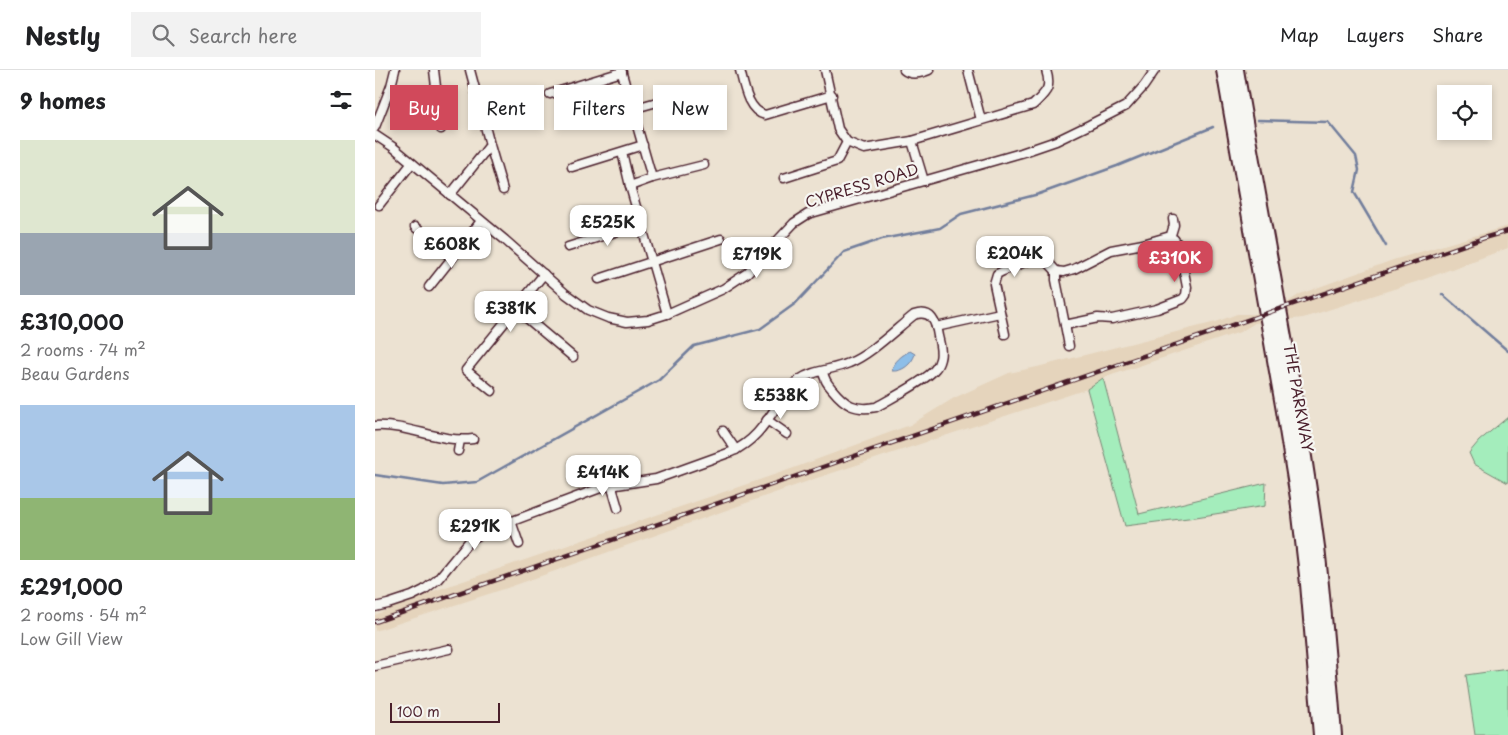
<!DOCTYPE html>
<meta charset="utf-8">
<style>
:root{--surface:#fff;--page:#f2f2f2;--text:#202124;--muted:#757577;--line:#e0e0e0;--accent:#d1495b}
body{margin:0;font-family:"Playpen Sans",sans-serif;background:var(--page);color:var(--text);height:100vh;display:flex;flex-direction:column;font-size:19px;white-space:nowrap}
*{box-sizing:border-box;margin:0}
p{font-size:16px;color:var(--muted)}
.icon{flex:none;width:28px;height:28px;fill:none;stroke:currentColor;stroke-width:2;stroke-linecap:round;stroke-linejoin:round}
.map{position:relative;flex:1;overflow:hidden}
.drawer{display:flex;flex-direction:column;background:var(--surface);width:375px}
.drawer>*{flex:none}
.top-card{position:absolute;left:15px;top:15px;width:475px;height:45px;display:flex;gap:10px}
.fabs{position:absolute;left:1062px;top:15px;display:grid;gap:10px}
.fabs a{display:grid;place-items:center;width:55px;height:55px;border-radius:0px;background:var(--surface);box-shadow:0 2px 8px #0003;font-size:25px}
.scale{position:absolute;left:15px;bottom:12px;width:110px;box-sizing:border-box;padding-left:5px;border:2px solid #4a1f2b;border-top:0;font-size:14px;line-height:18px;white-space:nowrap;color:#4a1f2b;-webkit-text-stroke:4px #f6f6f2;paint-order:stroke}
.price{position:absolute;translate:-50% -42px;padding:0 11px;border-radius:10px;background:#fff;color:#222;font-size:16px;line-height:32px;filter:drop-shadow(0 1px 2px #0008)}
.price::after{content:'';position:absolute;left:50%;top:30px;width:15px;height:11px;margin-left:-8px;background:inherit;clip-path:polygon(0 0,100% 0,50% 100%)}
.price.selected{background:var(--accent);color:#fff}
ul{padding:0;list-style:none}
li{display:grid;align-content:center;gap:10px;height:265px;padding:0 20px}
li span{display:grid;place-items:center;height:155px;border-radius:0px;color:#555}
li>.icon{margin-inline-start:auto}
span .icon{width:90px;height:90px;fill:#fffc;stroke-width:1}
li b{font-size:21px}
h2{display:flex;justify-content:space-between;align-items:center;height:60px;padding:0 20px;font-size:21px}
.chip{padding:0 18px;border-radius:0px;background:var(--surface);box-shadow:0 2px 8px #0003;font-size:18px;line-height:45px}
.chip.selected{background:var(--accent);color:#fff}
header{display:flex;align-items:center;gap:30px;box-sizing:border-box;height:70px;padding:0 25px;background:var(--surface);border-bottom:1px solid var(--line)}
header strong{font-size:24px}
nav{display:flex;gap:28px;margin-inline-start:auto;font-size:18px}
.search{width:350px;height:45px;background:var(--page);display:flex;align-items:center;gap:12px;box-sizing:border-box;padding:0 18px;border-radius:0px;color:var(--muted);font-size:19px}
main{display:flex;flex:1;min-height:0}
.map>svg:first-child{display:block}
.built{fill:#e5d4bc}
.green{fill:#a4edbc;stroke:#778674}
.water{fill:#8dbee8;stroke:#727e9c}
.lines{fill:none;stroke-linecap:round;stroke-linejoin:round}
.stream{stroke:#727e9c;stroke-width:2.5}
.minor-casing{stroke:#4a1f2b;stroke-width:11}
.trunk-casing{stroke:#4a1f2b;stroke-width:18}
.minor{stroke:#f6f6f2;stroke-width:8}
.trunk{stroke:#f6f6f2;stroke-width:14}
.rail-casing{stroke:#4a1f2b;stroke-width:4.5}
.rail{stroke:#f6f6f2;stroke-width:2.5;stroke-dasharray:8;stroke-linecap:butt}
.labels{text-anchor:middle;stroke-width:4.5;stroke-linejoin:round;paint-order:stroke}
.street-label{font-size:15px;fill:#4a1f2b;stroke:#f6f6f2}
</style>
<header>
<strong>Nestly</strong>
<div class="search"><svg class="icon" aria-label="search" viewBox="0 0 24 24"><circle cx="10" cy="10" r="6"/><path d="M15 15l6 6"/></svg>Search here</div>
<nav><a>Map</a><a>Layers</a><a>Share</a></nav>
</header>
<main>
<section class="drawer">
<h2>9 homes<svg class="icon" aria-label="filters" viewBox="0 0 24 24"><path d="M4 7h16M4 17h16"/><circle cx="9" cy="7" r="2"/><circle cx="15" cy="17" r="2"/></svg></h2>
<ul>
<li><span style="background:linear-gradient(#dfe7d0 60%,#9aa5b1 0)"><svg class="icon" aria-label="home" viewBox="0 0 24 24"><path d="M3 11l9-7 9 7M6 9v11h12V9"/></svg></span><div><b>£310,000</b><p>2 rooms · 74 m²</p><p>Beau Gardens</p></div></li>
<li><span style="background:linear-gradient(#a9c7e8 60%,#8fb573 0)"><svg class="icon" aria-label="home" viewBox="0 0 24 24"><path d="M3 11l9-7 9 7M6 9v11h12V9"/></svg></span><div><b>£291,000</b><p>2 rooms · 54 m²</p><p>Low Gill View</p></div></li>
</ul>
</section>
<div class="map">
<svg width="1133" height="665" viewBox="0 0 1133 665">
<rect width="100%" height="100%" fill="#ece2d2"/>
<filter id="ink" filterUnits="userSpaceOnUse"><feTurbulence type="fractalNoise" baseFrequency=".02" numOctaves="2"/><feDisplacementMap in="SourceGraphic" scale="10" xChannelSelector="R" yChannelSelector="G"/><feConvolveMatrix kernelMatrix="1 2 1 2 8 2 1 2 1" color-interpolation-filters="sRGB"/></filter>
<g filter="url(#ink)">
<path class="built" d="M1133 156V178L1047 210 928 248 880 253 865 262 728 308 712 319 439 409 132 518 0 561V545L59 521 416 399 535 355 579 328 634 303 662 297 841 252 862 244H879L913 232 925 224 1018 190Z"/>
<g class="green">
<path d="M728 308 764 444 891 413 890 436 821 447 750 456 712 319Z"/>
<path d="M1133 347V413L1099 394 1094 383 1104 371Z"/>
<path d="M1133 599V665H1100L1091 605Z"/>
</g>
<path class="water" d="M535 281 540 284C537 294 527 302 517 301 518 292 527 285 535 281Z"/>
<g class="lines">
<g class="stream">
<path d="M882 50 953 52 981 86 984 100 979 122 1011 176"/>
<path d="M1067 224 1133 281"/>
<path d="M0 405 68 415 102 412 284 310 319 276 385 259 421 233 469 182 507 169 565 158 586 144 664 124 742 96 838 57"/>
</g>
<g class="minor-casing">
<g id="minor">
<path d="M59 0 66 59"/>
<path d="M246 0 277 108 255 116 292 244"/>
<path d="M365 0C369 15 372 40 390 45L457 25"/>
<path d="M450 0 463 59 472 72 489 79 537 71"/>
<path d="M529 0C536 6 546 3 554 0"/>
<path d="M593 0 606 50"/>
<path d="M175 24 247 2"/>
<path d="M257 39 307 25"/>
<path d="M0 57 16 16 20 0"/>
<path d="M0 65 18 77 130 170 191 224 213 240 233 248 252 252 273 250 292 244 348 219 372 203 419 153 433 144 646 83 681 71 714 55 751 36 769 16 780 0"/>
<path d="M115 75 128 120"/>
<path d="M247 82 255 116"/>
<path d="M197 97 268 75"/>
<path d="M277 108 329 95"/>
<path d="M409 108 462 91 472 72"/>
<path d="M549 111 537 71 658 35C671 22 677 19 671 0"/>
<path d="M75 125 115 75 95 0"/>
<path d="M4 135 37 93"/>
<path d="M40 157 77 188 106 151"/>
<path d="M792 167 799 169 804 176 812 217 811 225 808 229 782 239 737 249 723 248 690 255 681 210V201L689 202 699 199 736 180 768 174Z"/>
<path d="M795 168 799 155 798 149"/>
<path d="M193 177 265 154"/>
<path d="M224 209 346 169"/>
<path d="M54 217 77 188"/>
<path d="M141 239 198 287"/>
<path d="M690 255 694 276"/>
<path d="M561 257 625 243"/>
<path d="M630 264 619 214 622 204 628 201 655 190 662 189 672 191 681 201"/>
<path d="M117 321 91 300 169 204"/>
<path d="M392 350 412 364"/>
<path d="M0 356C33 354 65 373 98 369"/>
<path d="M348 361 361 380"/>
<path d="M83 381 85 370"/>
<path d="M238 415V421L243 438"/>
<path d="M136 451 144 474"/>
<path d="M0 537 13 534 37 526 49 520 63 509 96 469 119 458 228 417 281 409 356 382C380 371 390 354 404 333 410 325 415 316 424 310 438 300 458 300 474 293 495 285 521 259 539 245 557 239 561 253 563 266 565 274 567 282 565 289 564 293 562 297 560 299 552 310 515 329 501 337 480 341 470 335 457 319 452 313 449 309 448 301"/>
<path d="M0 596 74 579"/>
</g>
</g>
<g class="trunk-casing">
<g id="trunk">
<path d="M849 0 909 341 923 428 933 514 946 665"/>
<path d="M861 0C888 159 921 317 942 477 949 539 954 602 959 665"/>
</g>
</g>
<use href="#minor" class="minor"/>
<use href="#trunk" class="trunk"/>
<g class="rail-casing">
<path id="rail" d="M0 552 1112 167 1133 161"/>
</g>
<use href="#rail" class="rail"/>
</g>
</g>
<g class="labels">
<g class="street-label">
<text transform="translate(487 116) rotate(-17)" y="5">CYPRESS ROAD</text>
<text transform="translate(923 328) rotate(80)" y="5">THE PARKWAY</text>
</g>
</g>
</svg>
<div class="fabs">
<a><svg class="icon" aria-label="locate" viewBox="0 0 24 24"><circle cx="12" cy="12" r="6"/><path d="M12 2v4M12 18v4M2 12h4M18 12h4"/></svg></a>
</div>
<div class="scale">100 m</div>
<b class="price" style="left:233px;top:177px">£525K</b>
<b class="price" style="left:77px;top:199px">£608K</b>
<b class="price" style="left:640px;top:208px">£204K</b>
<b class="price" style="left:382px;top:209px">£719K</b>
<b class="price selected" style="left:800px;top:213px">£310K</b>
<b class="price" style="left:136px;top:263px">£381K</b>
<b class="price" style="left:406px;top:350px">£538K</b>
<b class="price" style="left:228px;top:427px">£414K</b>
<b class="price" style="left:100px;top:481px">£291K</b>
<div class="top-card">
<a class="chip selected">Buy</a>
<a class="chip">Rent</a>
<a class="chip">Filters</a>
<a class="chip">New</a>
</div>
</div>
</main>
